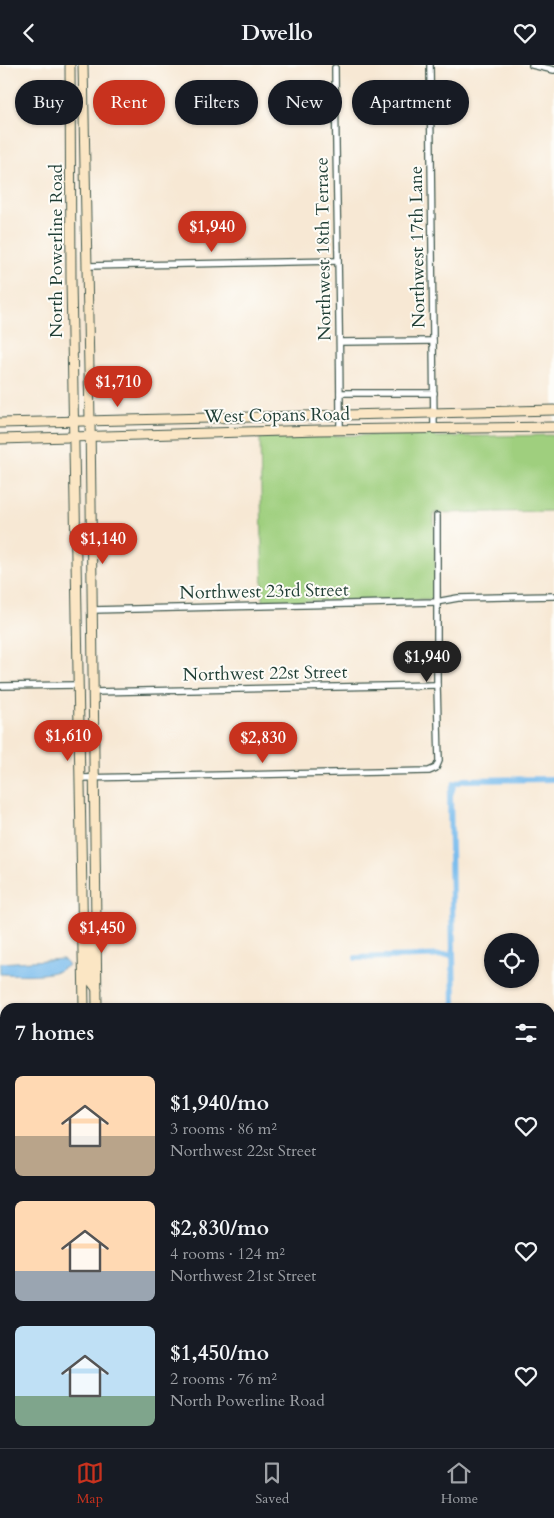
<!DOCTYPE html>
<meta charset="utf-8">
<style>
:root{--surface:#171b24;--page:#242831;--text:#f1f3f6;--muted:#9ea1a6;--line:#363941;--accent:#c8321e}
body{margin:0;font-family:Cardo,serif;background:var(--page);color:var(--text);height:100vh;display:flex;flex-direction:column;font-size:19px;white-space:nowrap}
*{box-sizing:border-box;margin:0}
p{font-size:16px;color:var(--muted)}
.icon{flex:none;width:28px;height:28px;fill:none;stroke:currentColor;stroke-width:2;stroke-linecap:round;stroke-linejoin:round}
.map{position:relative;flex:1;overflow:hidden}
.sheet{position:absolute;left:0px;top:938px;width:555px;height:446px;display:flex;flex-direction:column;background:var(--surface);border-radius:15px 15px 0 0;box-shadow:0 1px 4px #0004}
.sheet>*{flex:none}
.top-card{position:absolute;left:15px;top:15px;width:525px;height:45px;display:flex;gap:10px}
.tools{position:absolute;left:484px;top:868px;display:grid;gap:10px}
.tools a{display:grid;place-items:center;width:55px;height:55px;border-radius:50%;background:var(--surface);box-shadow:0 1px 4px #0004;font-size:25px}
.price{position:absolute;translate:-50% -42px;padding:0 11px;border-radius:18px;background:var(--accent);color:#fff;font-size:16px;line-height:32px;filter:drop-shadow(0 1px 2px #0008)}
.price::after{content:'';position:absolute;left:50%;top:30px;width:15px;height:11px;margin-left:-8px;background:inherit;clip-path:polygon(0 0,100% 0,50% 100%)}
.price.active{background:#222;color:#fff}
ul{padding:0;list-style:none}
li{display:flex;align-items:center;gap:15px;height:125px;padding:0 15px}
li span{display:grid;place-items:center;flex:none;width:140px;height:100px;border-radius:8px;color:#555}
li>.icon{margin-inline-start:auto}
span .icon{width:60px;height:60px;fill:#fffc;stroke-width:1}
li b{font-size:21px}
h2{display:flex;justify-content:space-between;align-items:center;height:60px;padding:0 15px;font-size:21px}
.tag{padding:0 18px;border-radius:22px;background:var(--surface);box-shadow:0 1px 4px #0004;font-size:18px;line-height:45px}
.tag.active{background:var(--accent);color:#fff}
header{display:flex;justify-content:space-between;align-items:center;height:65px;padding:0 15px;background:var(--surface);font-size:22px;font-weight:800}
.menu{display:flex;justify-content:space-around;align-items:center;height:70px;border-top:1px solid var(--line);background:var(--surface);font-size:14px;color:var(--muted)}
.menu a{display:grid;justify-items:center;gap:2px}
.menu .active{color:var(--accent)}
.map>svg:first-child{display:block}
.green{fill:#9fcf7e;stroke:#5f8659}
.water{fill:#77bbed;stroke:#4b7c90}
.lines{fill:none;stroke-linecap:round;stroke-linejoin:round}
.canal{stroke:#77bbed;stroke-width:6}
.street-casing{stroke:#3f574c;stroke-width:8}
.secondary-casing{stroke:#3f574c;stroke-width:11}
.street{stroke:#fff;stroke-width:5.5}
.secondary{stroke:#fbe6c4;stroke-width:9}
.labels{text-anchor:middle;stroke-width:4;stroke-linejoin:round;paint-order:stroke}
.street-label{font-size:18px;fill:#1f3d34;stroke:#fdfcf7}
</style>
<header><svg class="icon" aria-label="back" viewBox="0 0 24 24"><path d="M15 5l-7 7 7 7"/></svg>Dwello<svg class="icon" aria-label="heart" viewBox="0 0 24 24"><path d="M12 20l-8-8c-3-5 5-10 8-4 3-6 11-1 8 4z"/></svg></header>
<div class="map">
<svg width="554" height="1383" viewBox="0 0 554 1383">
<rect width="100%" height="100%" fill="#fdfcf7"/>
<filter id="ink" filterUnits="userSpaceOnUse"><feTurbulence type="fractalNoise" baseFrequency=".02" numOctaves="2"/><feDisplacementMap in="SourceGraphic" scale="10" xChannelSelector="R" yChannelSelector="G"/><feConvolveMatrix kernelMatrix="1 2 1 2 8 2 1 2 1" color-interpolation-filters="sRGB"/></filter>
<filter id="wash" filterUnits="userSpaceOnUse"><feTurbulence type="fractalNoise" baseFrequency=".0096" numOctaves="4" result="noise"/><feDisplacementMap in="SourceGraphic" scale="20" xChannelSelector="R" yChannelSelector="G"/><feGaussianBlur stdDeviation="1.12" result="paint"/><feColorMatrix in="noise" values="0 0 0 0 0 0 0 0 0 0 0 0 0 0 0 0 0 1.4 0 .05"/><feComposite in="paint" operator="in"/></filter>
<g filter="url(#wash)">
<rect width="100%" height="100%" fill="#f7e8d4"/>
<path class="green" d="M433 369 434 372 554 370V446L434 448 436 534 263 537 260 372Z"/>
<path class="water" d="M63 894 68 900C54 913 19 909 0 909V898Z"/>
<g class="lines">
<g class="canal">
<path d="M356 893 453 890"/>
<path d="M454 942 450 730 454 719 464 715 554 714"/>
<path d="M462 1379V1383"/>
</g>
</g>
</g>
<g filter="url(#ink)">
<g class="lines">
<g class="street-casing">
<g id="street">
<path d="M430 0 434 363"/>
<path d="M532 0 554 5"/>
<path d="M335 3C336 124 340 244 340 364"/>
<path d="M87 201 338 196"/>
<path d="M340 277 433 276"/>
<path d="M340 328H434"/>
<path d="M92 545 436 537 458 533 554 531"/>
<path d="M0 621 78 620"/>
<path d="M93 627 437 620"/>
<path d="M80 713 429 706 436 703 439 696 437 620V451"/>
<path d="M0 1062H5"/>
<path d="M0 1233H5"/>
</g>
</g>
<g class="secondary-casing">
<g id="secondary">
<path d="M70 0 71 215 84 942"/>
<path d="M83 0 90 355 97 942"/>
<path d="M0 358 554 345"/>
<path d="M0 374 319 365 554 362"/>
<path d="M83 875 89 880 90 884 91 916 97 924"/>
<path d="M550 1049 554 1048"/>
<path d="M92 1379V1383"/>
<path d="M105 1379V1383"/>
</g>
</g>
<use href="#street" class="street"/>
<use href="#secondary" class="secondary"/>
</g>
</g>
<g class="labels">
<g class="street-label">
<text transform="translate(417 182) rotate(-91)" y="6">Northwest 17th Lane</text>
<text transform="translate(323 184) rotate(-91)" y="6">Northwest 18th Terrace</text>
<text transform="translate(56 186) rotate(-90)" y="6">North Powerline Road</text>
<text transform="translate(277 350) rotate(-1)" y="6">West Copans Road</text>
<text transform="translate(264 526) rotate(-1)" y="6">Northwest 23rd Street</text>
<text transform="translate(265 608) rotate(-1)" y="6">Northwest 22st Street</text>
</g>
</g>
</svg>
<div class="tools">
<a><svg class="icon" aria-label="locate" viewBox="0 0 24 24"><circle cx="12" cy="12" r="6"/><path d="M12 2v4M12 18v4M2 12h4M18 12h4"/></svg></a>
</div>
<b class="price" style="left:212px;top:188px">$1,940</b>
<b class="price" style="left:118px;top:343px">$1,710</b>
<b class="price" style="left:103px;top:500px">$1,140</b>
<b class="price active" style="left:427px;top:618px">$1,940</b>
<b class="price" style="left:68px;top:697px">$1,610</b>
<b class="price" style="left:263px;top:699px">$2,830</b>
<b class="price" style="left:102px;top:889px">$1,450</b>
<div class="top-card">
<a class="tag">Buy</a>
<a class="tag active">Rent</a>
<a class="tag">Filters</a>
<a class="tag">New</a>
<a class="tag">Apartment</a>
</div>
<section class="sheet">
<h2>7 homes<svg class="icon" aria-label="filters" viewBox="0 0 24 24"><path d="M4 7h16M4 17h16"/><circle cx="9" cy="7" r="2"/><circle cx="15" cy="17" r="2"/></svg></h2>
<ul>
<li><span style="background:linear-gradient(#ffd9b3 60%,#b9a48a 0)"><svg class="icon" aria-label="home" viewBox="0 0 24 24"><path d="M3 11l9-7 9 7M6 9v11h12V9"/></svg></span><div><b>$1,940/mo</b><p>3 rooms · 86 m²</p><p>Northwest 22st Street</p></div><svg class="icon" aria-label="heart" viewBox="0 0 24 24"><path d="M12 20l-8-8c-3-5 5-10 8-4 3-6 11-1 8 4z"/></svg></li>
<li><span style="background:linear-gradient(#ffd9b3 70%,#9aa5b1 0)"><svg class="icon" aria-label="home" viewBox="0 0 24 24"><path d="M3 11l9-7 9 7M6 9v11h12V9"/></svg></span><div><b>$2,830/mo</b><p>4 rooms · 124 m²</p><p>Northwest 21st Street</p></div><svg class="icon" aria-label="heart" viewBox="0 0 24 24"><path d="M12 20l-8-8c-3-5 5-10 8-4 3-6 11-1 8 4z"/></svg></li>
<li><span style="background:linear-gradient(#bfe0f5 70%,#7fa58c 0)"><svg class="icon" aria-label="home" viewBox="0 0 24 24"><path d="M3 11l9-7 9 7M6 9v11h12V9"/></svg></span><div><b>$1,450/mo</b><p>2 rooms · 76 m²</p><p>North Powerline Road</p></div><svg class="icon" aria-label="heart" viewBox="0 0 24 24"><path d="M12 20l-8-8c-3-5 5-10 8-4 3-6 11-1 8 4z"/></svg></li>
</ul>
</section>
</div>
<nav class="menu">
<a class="active"><svg class="icon" aria-label="map" viewBox="0 0 24 24"><path d="M3 6l6-2 6 2 6-2v14l-6 2-6-2-6 2zM9 4v14M15 6v14"/></svg>Map</a>
<a><svg class="icon" aria-label="saved" viewBox="0 0 24 24"><path d="M7 4h10v16l-5-4-5 4z"/></svg>Saved</a>
<a><svg class="icon" aria-label="home" viewBox="0 0 24 24"><path d="M3 11l9-7 9 7M6 9v11h12V9"/></svg>Home</a>
</nav>
